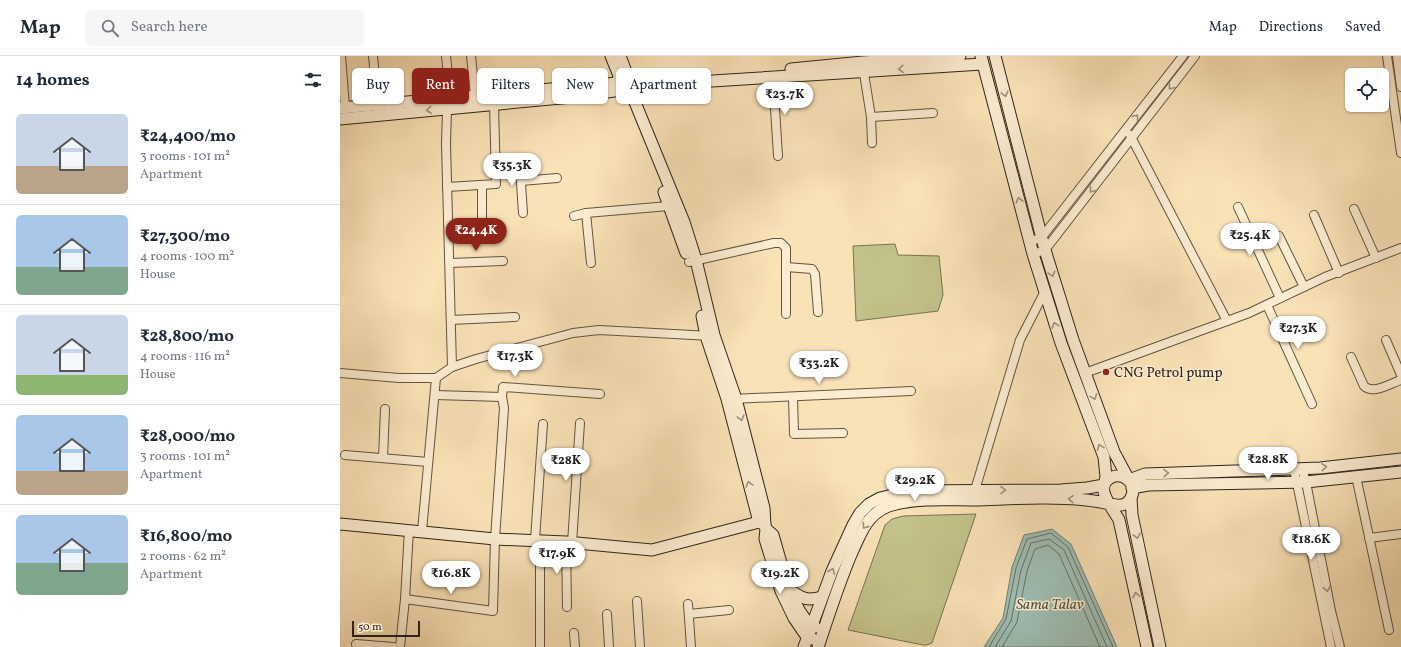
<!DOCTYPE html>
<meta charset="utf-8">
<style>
:root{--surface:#fff;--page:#f6f6f7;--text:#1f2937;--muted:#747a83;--line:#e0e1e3;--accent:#8f2418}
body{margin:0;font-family:Vollkorn,serif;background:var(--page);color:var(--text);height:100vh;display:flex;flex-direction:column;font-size:15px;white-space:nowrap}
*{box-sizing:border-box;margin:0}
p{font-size:13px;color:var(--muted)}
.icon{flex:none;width:22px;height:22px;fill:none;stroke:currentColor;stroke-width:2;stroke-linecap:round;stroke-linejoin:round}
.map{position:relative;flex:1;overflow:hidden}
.drawer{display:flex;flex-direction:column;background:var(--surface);width:340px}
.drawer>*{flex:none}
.top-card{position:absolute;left:12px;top:12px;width:380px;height:36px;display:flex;gap:8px}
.buttons{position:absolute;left:1005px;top:12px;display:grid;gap:8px}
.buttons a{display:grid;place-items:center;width:44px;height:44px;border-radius:6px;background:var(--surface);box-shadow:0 1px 3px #0004;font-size:20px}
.scale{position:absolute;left:12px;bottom:10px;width:68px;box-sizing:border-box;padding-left:4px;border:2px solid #2e241b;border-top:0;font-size:11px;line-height:14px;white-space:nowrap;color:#2e241b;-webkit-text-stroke:3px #fcecd0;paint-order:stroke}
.price{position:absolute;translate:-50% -34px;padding:0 9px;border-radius:14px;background:#fff;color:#222;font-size:13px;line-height:26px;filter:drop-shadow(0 1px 2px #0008)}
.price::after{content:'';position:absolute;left:50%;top:24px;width:12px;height:9px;margin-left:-6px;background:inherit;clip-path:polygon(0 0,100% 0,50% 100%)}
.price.on{background:var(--accent);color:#fff}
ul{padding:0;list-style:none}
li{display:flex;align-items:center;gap:12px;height:100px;padding:0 16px}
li+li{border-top:1px solid var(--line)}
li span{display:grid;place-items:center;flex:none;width:112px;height:80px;border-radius:6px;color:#555}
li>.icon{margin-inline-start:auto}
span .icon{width:48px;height:48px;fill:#fffc;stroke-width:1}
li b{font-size:17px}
h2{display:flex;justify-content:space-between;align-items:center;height:48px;padding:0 16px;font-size:17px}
.tag{padding:0 14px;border-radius:6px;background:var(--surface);box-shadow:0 1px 3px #0004;font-size:14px;line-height:36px}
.tag.on{background:var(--accent);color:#fff}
header{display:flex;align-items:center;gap:24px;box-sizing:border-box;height:56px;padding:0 20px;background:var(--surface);border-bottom:1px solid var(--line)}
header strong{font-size:19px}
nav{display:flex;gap:22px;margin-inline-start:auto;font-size:14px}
.search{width:280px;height:36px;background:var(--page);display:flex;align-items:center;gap:10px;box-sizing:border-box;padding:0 14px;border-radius:6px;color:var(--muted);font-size:15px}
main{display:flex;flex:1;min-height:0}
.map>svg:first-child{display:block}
.green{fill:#c3c28a;stroke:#787352}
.water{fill:#9ebdb2;stroke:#718076}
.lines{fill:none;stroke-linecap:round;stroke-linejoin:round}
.shore{stroke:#667066;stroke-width:1}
.street-casing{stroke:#615442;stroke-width:10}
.secondary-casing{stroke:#2e241b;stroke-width:13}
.street{stroke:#fcecd0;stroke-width:8}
.secondary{stroke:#fcecd0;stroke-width:11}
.oneway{stroke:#9f927f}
.poi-dot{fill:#8f2418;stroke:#fcecd0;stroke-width:1.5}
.labels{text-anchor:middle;stroke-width:3;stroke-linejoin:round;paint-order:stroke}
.poi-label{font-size:14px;fill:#2e241b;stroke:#fcecd0;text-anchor:start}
.water-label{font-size:15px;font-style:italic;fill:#505248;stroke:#fcecd0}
</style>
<header>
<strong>Map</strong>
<div class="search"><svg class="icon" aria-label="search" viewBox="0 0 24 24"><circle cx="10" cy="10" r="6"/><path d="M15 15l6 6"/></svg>Search here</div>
<nav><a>Map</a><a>Directions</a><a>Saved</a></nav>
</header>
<main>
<section class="drawer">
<h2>14 homes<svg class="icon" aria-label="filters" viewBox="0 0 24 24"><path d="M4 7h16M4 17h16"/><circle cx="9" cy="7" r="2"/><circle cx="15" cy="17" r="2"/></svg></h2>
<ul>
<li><span style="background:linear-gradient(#c9d6e8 65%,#b9a48a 0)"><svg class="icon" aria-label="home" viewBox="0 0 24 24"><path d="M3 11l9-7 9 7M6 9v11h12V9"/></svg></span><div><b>₹24,400/mo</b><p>3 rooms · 101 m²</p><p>Apartment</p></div></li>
<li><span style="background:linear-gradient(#a9c7e8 65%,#7fa58c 0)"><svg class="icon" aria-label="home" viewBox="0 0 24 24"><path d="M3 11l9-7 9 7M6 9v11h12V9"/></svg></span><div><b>₹27,300/mo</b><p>4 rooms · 100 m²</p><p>House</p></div></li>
<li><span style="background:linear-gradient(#c9d6e8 75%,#8fb573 0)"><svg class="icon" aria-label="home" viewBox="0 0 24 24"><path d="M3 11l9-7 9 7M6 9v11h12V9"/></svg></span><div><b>₹28,800/mo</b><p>4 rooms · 116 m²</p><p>House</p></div></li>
<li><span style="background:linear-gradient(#a9c7e8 70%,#b9a48a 0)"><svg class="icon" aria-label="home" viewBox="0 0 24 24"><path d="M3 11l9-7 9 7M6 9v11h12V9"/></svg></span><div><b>₹28,000/mo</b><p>3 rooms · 101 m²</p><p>Apartment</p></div></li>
<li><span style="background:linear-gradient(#a9c7e8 60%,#7fa58c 0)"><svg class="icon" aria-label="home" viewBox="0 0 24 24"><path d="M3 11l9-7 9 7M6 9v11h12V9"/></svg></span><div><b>₹16,800/mo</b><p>2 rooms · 62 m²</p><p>Apartment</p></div></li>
</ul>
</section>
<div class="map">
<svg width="1061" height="591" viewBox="0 0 1061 591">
<rect width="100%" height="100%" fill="#fae2b7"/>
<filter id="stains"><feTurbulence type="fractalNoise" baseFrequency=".005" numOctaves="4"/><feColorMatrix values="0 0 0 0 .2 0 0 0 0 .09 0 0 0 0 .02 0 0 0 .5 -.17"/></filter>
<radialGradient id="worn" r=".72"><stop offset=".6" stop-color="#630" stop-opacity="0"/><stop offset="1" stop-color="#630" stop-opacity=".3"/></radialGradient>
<g class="green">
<path d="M555 188 558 199 599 200 603 239 598 255 516 265 513 190Z"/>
<path d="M636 458 592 587 587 589H583L508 574 545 469 552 463 563 460Z"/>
</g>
<path class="water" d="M712 473 731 488 777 591H644L663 562 672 511 684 479Z"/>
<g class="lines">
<g class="shore">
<path d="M649 591 666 563 676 512 687 483 711 477 728 491 773 591"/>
<path d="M655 591 671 565 681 514 691 487 709 483 724 494 767 591"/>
<path d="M662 591 677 566 687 515 695 493 708 489 719 498 760 591"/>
</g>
<g class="street-casing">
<g id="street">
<path d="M1 0 5 51"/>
<path d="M33 0 38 54"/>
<path d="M106 0 111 47"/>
<path d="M131 0 135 39"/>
<path d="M1047 0 1061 97"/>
<path d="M1057 0 1061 31"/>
<path d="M523 11 531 61 532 87"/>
<path d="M433 21 438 100"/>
<path d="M107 53 106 88 112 311"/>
<path d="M531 61 593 57"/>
<path d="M790 79 887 265"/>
<path d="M155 110 177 111 180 113 183 157"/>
<path d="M181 125 217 122"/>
<path d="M142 129V183"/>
<path d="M107 131 156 128 154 47"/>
<path d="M898 151 940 242"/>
<path d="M1014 153 1036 202"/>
<path d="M246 157 251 207"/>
<path d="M974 159 999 217"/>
<path d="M234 160 246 157 329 150"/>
<path d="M939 180 964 231"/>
<path d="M690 186 702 181 843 0"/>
<path d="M693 198 705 194 855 0"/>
<path d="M349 206 434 187H441L446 192V258"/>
<path d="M110 207 163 205"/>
<path d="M446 211 472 213 475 218 478 256"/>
<path d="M927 249 972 348"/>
<path d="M111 264 175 261"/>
<path d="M1046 284 1061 319"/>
<path d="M1011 301 1024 330C1033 339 1051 327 1061 324"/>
<path d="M0 317 59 322H96L112 311 136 303 233 277 259 274 371 280"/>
<path d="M745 317 909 257 985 221 1061 192"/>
<path d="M95 339 162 341 163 331 260 338"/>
<path d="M453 341 454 378 503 377"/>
<path d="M392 343 571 335"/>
<path d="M5 399 88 406"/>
<path d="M43 402 45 353"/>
<path d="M954 413 991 591"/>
<path d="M962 413 966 426 991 555 1000 591"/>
<path d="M1016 420 1049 574"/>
<path d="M635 434 680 284 705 235"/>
<path d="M82 475 96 322"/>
<path d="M1029 482 1061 478"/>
<path d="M195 484 203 368"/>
<path d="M226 486 227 551"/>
<path d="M232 487 240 367"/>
<path d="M65 543 153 555 155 483 164 352 162 341"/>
<path d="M297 545 300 591"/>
<path d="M348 548 351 591"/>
<path d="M267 558 269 591"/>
<path d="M349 558 389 554"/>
<path d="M234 577 235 591"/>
<path d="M16 588 53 591"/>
<path d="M60 591 65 543 69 474"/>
<path d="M200 591V485"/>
</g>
</g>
<g class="secondary-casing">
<g id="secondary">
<path d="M271 0 280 22"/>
<path d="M280 0 288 21"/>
<path d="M655 0 705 194 733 284 774 396 789 424 805 418 980 412 1061 403"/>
<path d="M451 13 523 6 620 0"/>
<circle cx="285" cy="28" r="8"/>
<path d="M293 30 642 8"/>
<path d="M290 34 344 166 356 204 374 279 396 343 424 452 425 469"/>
<path d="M0 52 278 27"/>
<path d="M0 63 232 41 281 34"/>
<path d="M324 136 346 197"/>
<path d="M362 260 366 280 387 343 419 466"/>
<path d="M792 432 808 429 966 426 1061 416"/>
<path d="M791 442 792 459 820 591"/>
<path d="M0 468 155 483 226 486 312 494 419 466 425 469 426 473 433 479C440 502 453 561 475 571"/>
<path d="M426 473 425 483 441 535 454 562 467 581 473 583"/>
<path d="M450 534C463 543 467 545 482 541"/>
<path d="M464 591 492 515 513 469 520 457 529 448 540 442 569 435 721 434 747 432 764 429 766 421 764 401 721 287 693 198 641 0"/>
<path d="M478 591C489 559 499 526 513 494 518 484 522 472 530 463 537 455 546 450 556 448 581 442 608 444 634 444 671 443 709 440 746 444 756 445 766 447 776 449 791 452 799 432 787 423 783 420 777 419 772 421 752 430 773 452 779 464L807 591"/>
</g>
</g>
<use href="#street" class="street"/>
<use href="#secondary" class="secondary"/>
</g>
<defs><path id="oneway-chevron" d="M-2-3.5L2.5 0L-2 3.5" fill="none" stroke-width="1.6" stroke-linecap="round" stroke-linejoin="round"/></defs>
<g class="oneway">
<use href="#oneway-chevron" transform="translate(561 13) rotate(176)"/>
<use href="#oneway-chevron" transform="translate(831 31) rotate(128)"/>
<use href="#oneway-chevron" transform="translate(665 38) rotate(75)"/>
<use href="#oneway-chevron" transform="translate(89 54) rotate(175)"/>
<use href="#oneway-chevron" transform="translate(796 61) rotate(-52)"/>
<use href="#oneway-chevron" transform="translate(752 134) rotate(128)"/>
<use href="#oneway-chevron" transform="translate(679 144) rotate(-105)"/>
<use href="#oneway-chevron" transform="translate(712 218) rotate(73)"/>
<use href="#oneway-chevron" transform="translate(715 269) rotate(-107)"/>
<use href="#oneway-chevron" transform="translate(754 341) rotate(70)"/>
<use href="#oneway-chevron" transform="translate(401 362) rotate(75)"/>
<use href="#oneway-chevron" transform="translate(760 391) rotate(-111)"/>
<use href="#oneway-chevron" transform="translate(984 411) rotate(-5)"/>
<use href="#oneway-chevron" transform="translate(826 417) rotate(-2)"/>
<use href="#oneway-chevron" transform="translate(409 428) rotate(-105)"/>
<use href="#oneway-chevron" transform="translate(663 434) rotate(-1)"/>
<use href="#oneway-chevron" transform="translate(731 443) rotate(-178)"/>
<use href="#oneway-chevron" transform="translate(525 470) rotate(125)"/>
<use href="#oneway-chevron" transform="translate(797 480) rotate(78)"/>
<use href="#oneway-chevron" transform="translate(492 515) rotate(-68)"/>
<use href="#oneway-chevron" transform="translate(987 533) rotate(79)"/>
<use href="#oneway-chevron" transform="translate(796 539) rotate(-102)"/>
</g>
<circle class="poi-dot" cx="766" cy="316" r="4"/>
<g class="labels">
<g class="poi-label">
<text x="774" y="321">CNG Petrol pump</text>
</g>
<g class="water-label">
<text x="710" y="553">Sama Talav</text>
</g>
</g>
<rect width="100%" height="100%" filter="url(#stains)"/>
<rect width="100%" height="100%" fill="url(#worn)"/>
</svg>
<div class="buttons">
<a><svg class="icon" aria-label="locate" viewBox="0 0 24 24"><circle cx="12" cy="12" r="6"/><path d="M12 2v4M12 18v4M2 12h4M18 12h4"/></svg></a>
</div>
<div class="scale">50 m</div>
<b class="price" style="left:445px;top:60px">₹23.7K</b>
<b class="price" style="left:172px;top:131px">₹35.3K</b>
<b class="price on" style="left:136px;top:196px">₹24.4K</b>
<b class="price" style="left:910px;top:201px">₹25.4K</b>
<b class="price" style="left:958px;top:294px">₹27.3K</b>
<b class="price" style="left:175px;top:322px">₹17.3K</b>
<b class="price" style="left:479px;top:329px">₹33.2K</b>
<b class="price" style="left:928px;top:425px">₹28.8K</b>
<b class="price" style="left:226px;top:426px">₹28K</b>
<b class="price" style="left:575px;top:446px">₹29.2K</b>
<b class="price" style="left:971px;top:505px">₹18.6K</b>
<b class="price" style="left:217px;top:519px">₹17.9K</b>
<b class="price" style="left:111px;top:539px">₹16.8K</b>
<b class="price" style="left:440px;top:539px">₹19.2K</b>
<div class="top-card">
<a class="tag">Buy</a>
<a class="tag on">Rent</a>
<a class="tag">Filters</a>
<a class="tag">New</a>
<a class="tag">Apartment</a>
</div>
</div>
</main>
